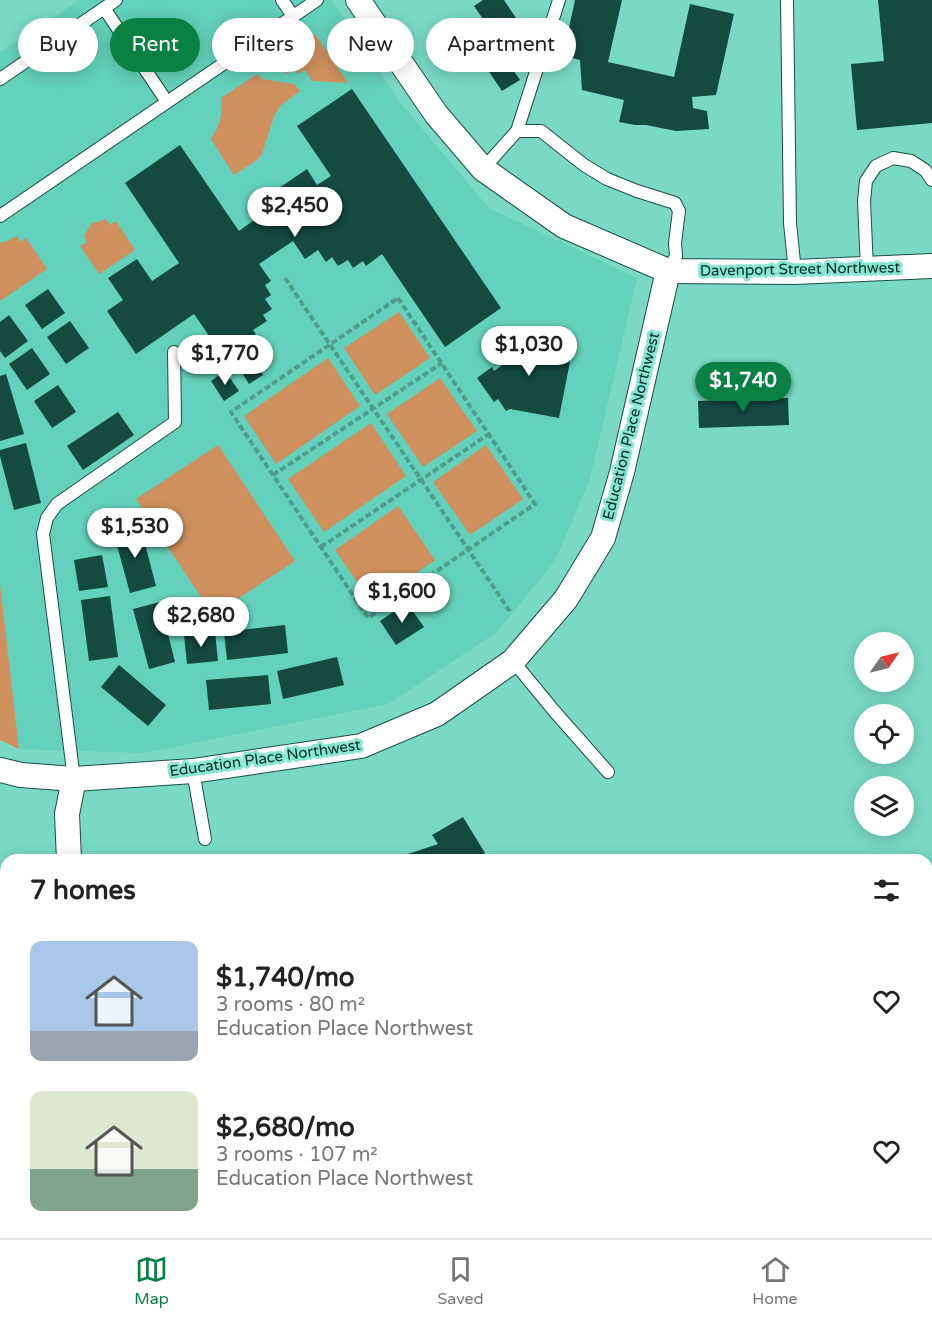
<!DOCTYPE html>
<meta charset="utf-8">
<style>
:root{--surface:#fff;--page:#f6f6f6;--text:#222;--muted:#767676;--line:#e0e0e0;--accent:#0b8043}
body{margin:0;font-family:"Varela Round",sans-serif;background:var(--page);color:var(--text);height:100vh;display:flex;flex-direction:column;font-size:22px;white-space:nowrap}
*{box-sizing:border-box;margin:0}
p{font-size:20px;color:var(--muted)}
.icon{flex:none;width:33px;height:33px;fill:none;stroke:currentColor;stroke-width:2;stroke-linecap:round;stroke-linejoin:round}
.map{position:relative;flex:1;overflow:hidden}
.drawer{position:absolute;left:0px;top:854px;width:933px;height:386px;display:flex;flex-direction:column;background:var(--surface);border-radius:18px 18px 0 0;box-shadow:0 3px 15px #0003}
.drawer>*{flex:none}
.guide{position:absolute;left:18px;top:18px;width:600px;height:54px;display:flex;gap:12px}
.needle{width:39px;rotate:56deg}
.fabs{position:absolute;left:854px;top:632px;display:grid;gap:12px}
.fabs a{display:grid;place-items:center;width:60px;height:60px;border-radius:50%;background:var(--surface);box-shadow:0 3px 15px #0003;font-size:30px}
.price{position:absolute;translate:-50% -51px;padding:0 14px;border-radius:21px;background:#fff;color:#222;font-size:20px;line-height:39px;filter:drop-shadow(0 2px 3px #0008)}
.price::after{content:'';position:absolute;left:50%;top:36px;width:18px;height:14px;margin-left:-9px;background:inherit;clip-path:polygon(0 0,100% 0,50% 100%)}
.price.active{background:var(--accent);color:#fff}
ul{padding:0;list-style:none}
li{display:flex;align-items:center;gap:18px;height:150px;padding:0 30px}
li span{display:grid;place-items:center;flex:none;width:168px;height:120px;border-radius:12px;color:#555}
li>.icon{margin-inline-start:auto}
span .icon{width:72px;height:72px;fill:#fffc;stroke-width:1}
li b{font-size:26px}
h2{display:flex;justify-content:space-between;align-items:center;height:72px;padding:0 30px;font-size:26px}
.pill{padding:0 21px;border-radius:27px;background:var(--surface);box-shadow:0 3px 15px #0003;font-size:21px;line-height:54px}
.pill.active{background:var(--accent);color:#fff}
.menu{display:flex;justify-content:space-around;align-items:center;height:84px;border-top:2px solid var(--line);background:var(--surface);font-size:16px;color:var(--muted)}
.menu a{display:grid;justify-items:center;gap:3px}
.menu .active{color:var(--accent)}
.map>svg:first-child{display:block}
.built{fill:#63d1bb}
.green{fill:#cf905d}
.building{fill:#144a40}
.lines{fill:none;stroke-linecap:round;stroke-linejoin:round}
.service-casing{stroke:#1a4f45;stroke-width:14}
.minor-casing{stroke:#1a4f45;stroke-width:26}
.path{stroke:#4f9c8c;stroke-width:4;stroke-dasharray:6 3;stroke-linecap:butt}
.service{stroke:#fff;stroke-width:12}
.minor{stroke:#fff;stroke-width:24}
.labels{text-anchor:middle;stroke-width:6;stroke-linejoin:round;paint-order:stroke}
.street-label{font-size:15px;fill:#002a23;stroke:#86e6d2}
</style>
<div class="map">
<svg width="932" height="1238" viewBox="0 0 932 1238">
<rect width="100%" height="100%" fill="#79d9c5"/>
<path class="built" d="M80 0H332L399 101 489 208 637 278 590 479 555 561 497 632 388 704 145 753 19 749 0 584V52Z"/>
<g class="green">
<path d="M315 34 348 83 312 81 305 70 298 74 294 69 287 74 282 67 276 71 271 64Z"/>
<path d="M257 74 262 79 294 84 300 91 280 106 274 116 262 154 257 160 234 175 211 139C220 126 223 114 221 98Z"/>
<path d="M106 219 110 225 116 221 135 250 99 274 80 246 87 242 84 236 91 224Z"/>
<path d="M17 236 21 242 26 238 47 269 0 301V243L7 241Z"/>
<path d="M399 312 430 358 375 395 344 348Z"/>
<path d="M328 358 360 406 276 464 244 416Z"/>
<path d="M440 378 477 431 423 467 387 414Z"/>
<path d="M371 423 406 476 324 532 288 479Z"/>
<path d="M218 445 295 561 213 615 136 499Z"/>
<path d="M486 445 523 499 470 535 433 482Z"/>
<path d="M398 506 435 560 372 604 335 550Z"/>
<path d="M0 584 19 749 0 740Z"/>
</g>
<g class="building">
<path d="M483 0H504L526 33 517 39 524 49 507 61 520 80 502 91 465 36 485 22 474 6Z"/>
<path d="M575 0H622L608 62 674 77 690 4 734 14 716 95 692 97 693 108 707 111 709 129 676 131 646 125H635L619 122 624 100 582 90 580 60 563 56Z"/>
<path d="M878 0H932V123L857 130 851 64 884 61Z"/>
<path d="M352 89 501 308 445 347 382 254 366 266 363 261 353 268 348 260 338 266 332 257 326 262 318 250 305 259 293 241 259 264 271 281 265 285 271 295 265 299 272 309 263 315 267 321 253 330 256 334 223 356 194 314 136 354 107 311 123 300 108 278 137 259 152 281 179 263 125 183 180 145 239 231 258 217 251 207 307 169 317 185 331 176 297 126Z"/>
<path d="M48 289 65 313 42 329 25 305Z"/>
<path d="M9 315 28 341 5 358 0 351V322Z"/>
<path d="M70 321 89 348 66 364 47 337Z"/>
<path d="M518 334 523 341 572 351 559 418 510 409 506 411 498 399 494 402 477 378 492 367 494 371 502 365 493 351Z"/>
<path d="M32 348 50 374 27 390 9 364Z"/>
<path d="M249 353 263 375 249 384 235 362Z"/>
<path d="M225 371 239 391 224 401 211 381Z"/>
<path d="M6 374 24 434 0 441V376Z"/>
<path d="M58 385 76 412 52 428 34 401Z"/>
<path d="M788 398 789 425 699 428 698 401Z"/>
<path d="M118 412 134 435 83 470 67 446Z"/>
<path d="M26 443 41 503 14 510 0 456V450Z"/>
<path d="M140 525 156 586 130 593 113 531Z"/>
<path d="M102 555 108 587 79 591 74 560Z"/>
<path d="M110 596 118 657 89 661 81 600Z"/>
<path d="M160 602 175 662 149 669 133 609Z"/>
<path d="M407 603 424 627 396 645 380 621Z"/>
<path d="M285 625 288 653 227 660 224 632Z"/>
<path d="M215 632 218 661 187 664 184 635Z"/>
<path d="M337 657 344 685 283 699 277 671Z"/>
<path d="M119 665 166 705 148 726 101 687Z"/>
<path d="M268 675 271 704 209 710 206 680Z"/>
<path d="M463 817 485 853 477 860H390L438 844 432 835Z"/>
<path d="M622 1233H749L752 1238H620L618 1236Z"/>
</g>
<g class="lines">
<g class="service-casing">
<g id="service">
<path d="M282 0 293 16"/>
<path d="M787 0 790 223 795 272"/>
<path d="M104 8 167 102"/>
<path d="M0 79 116 0"/>
<path d="M517 131 559 0"/>
<path d="M483 169 517 131H541L584 165 607 179 637 191 675 203 679 211 675 243 676 256 668 271"/>
<path d="M0 216 317 0"/>
<path d="M867 269 864 201 866 181 876 166 893 158 911 161 925 170 932 180"/>
<path d="M513 661 555 712 608 772"/>
<path d="M193 771 205 839"/>
<path d="M74 779 43 534 47 518 57 504 175 422 174 352"/>
</g>
</g>
<g class="minor-casing">
<g id="minor">
<path d="M358 0 436 114 483 169 564 226 668 271 795 272 932 266"/>
<path d="M0 770 21 775 74 779 193 771 361 746 437 714 513 661 566 599 603 538 622 472 668 271"/>
<path d="M69 860 67 814 74 779"/>
<path d="M450 1233 457 1238"/>
</g>
</g>
<g class="path">
<path d="M285 278 511 613"/>
<path d="M398 298 535 504 368 618 231 412Z"/>
<path d="M273 475 442 363"/>
<path d="M321 547 489 434"/>
</g>
<use href="#service" class="service"/>
<use href="#minor" class="minor"/>
</g>
<g class="labels">
<g class="street-label">
<text transform="translate(800 269) rotate(-1)" y="5">Davenport Street Northwest</text>
<text transform="translate(631 426) rotate(-76)" y="5">Education Place Northwest</text>
<text transform="translate(265 758) rotate(-8)" y="5">Education Place Northwest</text>
</g>
</g>
</svg>
<div class="fabs">
<a><svg class="needle" viewBox="-14 -14 28 28"><path d="M0-13l5 13h-10z" fill="#e53935"/><path d="M0 13l5-13h-10z" fill="#767676"/></svg></a>
<a><svg class="icon" aria-label="locate" viewBox="0 0 24 24"><circle cx="12" cy="12" r="6"/><path d="M12 2v4M12 18v4M2 12h4M18 12h4"/></svg></a>
<a><svg class="icon" aria-label="layers" viewBox="0 0 24 24"><path d="M12 4l9 5-9 5-9-5zM3 14l9 5 9-5"/></svg></a>
</div>
<b class="price" style="left:295px;top:238px">$2,450</b>
<b class="price" style="left:529px;top:377px">$1,030</b>
<b class="price" style="left:225px;top:386px">$1,770</b>
<b class="price active" style="left:743px;top:413px">$1,740</b>
<b class="price" style="left:135px;top:559px">$1,530</b>
<b class="price" style="left:402px;top:624px">$1,600</b>
<b class="price" style="left:201px;top:648px">$2,680</b>
<div class="guide">
<a class="pill">Buy</a>
<a class="pill active">Rent</a>
<a class="pill">Filters</a>
<a class="pill">New</a>
<a class="pill">Apartment</a>
</div>
<section class="drawer">
<h2>7 homes<svg class="icon" aria-label="filters" viewBox="0 0 24 24"><path d="M4 7h16M4 17h16"/><circle cx="9" cy="7" r="2"/><circle cx="15" cy="17" r="2"/></svg></h2>
<ul>
<li><span style="background:linear-gradient(#a9c7e8 75%,#9aa5b1 0)"><svg class="icon" aria-label="home" viewBox="0 0 24 24"><path d="M3 11l9-7 9 7M6 9v11h12V9"/></svg></span><div><b>$1,740/mo</b><p>3 rooms · 80 m²</p><p>Education Place Northwest</p></div><svg class="icon" aria-label="heart" viewBox="0 0 24 24"><path d="M12 20l-8-8c-3-5 5-10 8-4 3-6 11-1 8 4z"/></svg></li>
<li><span style="background:linear-gradient(#dfe7d0 65%,#7fa58c 0)"><svg class="icon" aria-label="home" viewBox="0 0 24 24"><path d="M3 11l9-7 9 7M6 9v11h12V9"/></svg></span><div><b>$2,680/mo</b><p>3 rooms · 107 m²</p><p>Education Place Northwest</p></div><svg class="icon" aria-label="heart" viewBox="0 0 24 24"><path d="M12 20l-8-8c-3-5 5-10 8-4 3-6 11-1 8 4z"/></svg></li>
</ul>
</section>
</div>
<nav class="menu">
<a class="active"><svg class="icon" aria-label="map" viewBox="0 0 24 24"><path d="M3 6l6-2 6 2 6-2v14l-6 2-6-2-6 2zM9 4v14M15 6v14"/></svg>Map</a>
<a><svg class="icon" aria-label="saved" viewBox="0 0 24 24"><path d="M7 4h10v16l-5-4-5 4z"/></svg>Saved</a>
<a><svg class="icon" aria-label="home" viewBox="0 0 24 24"><path d="M3 11l9-7 9 7M6 9v11h12V9"/></svg>Home</a>
</nav>
